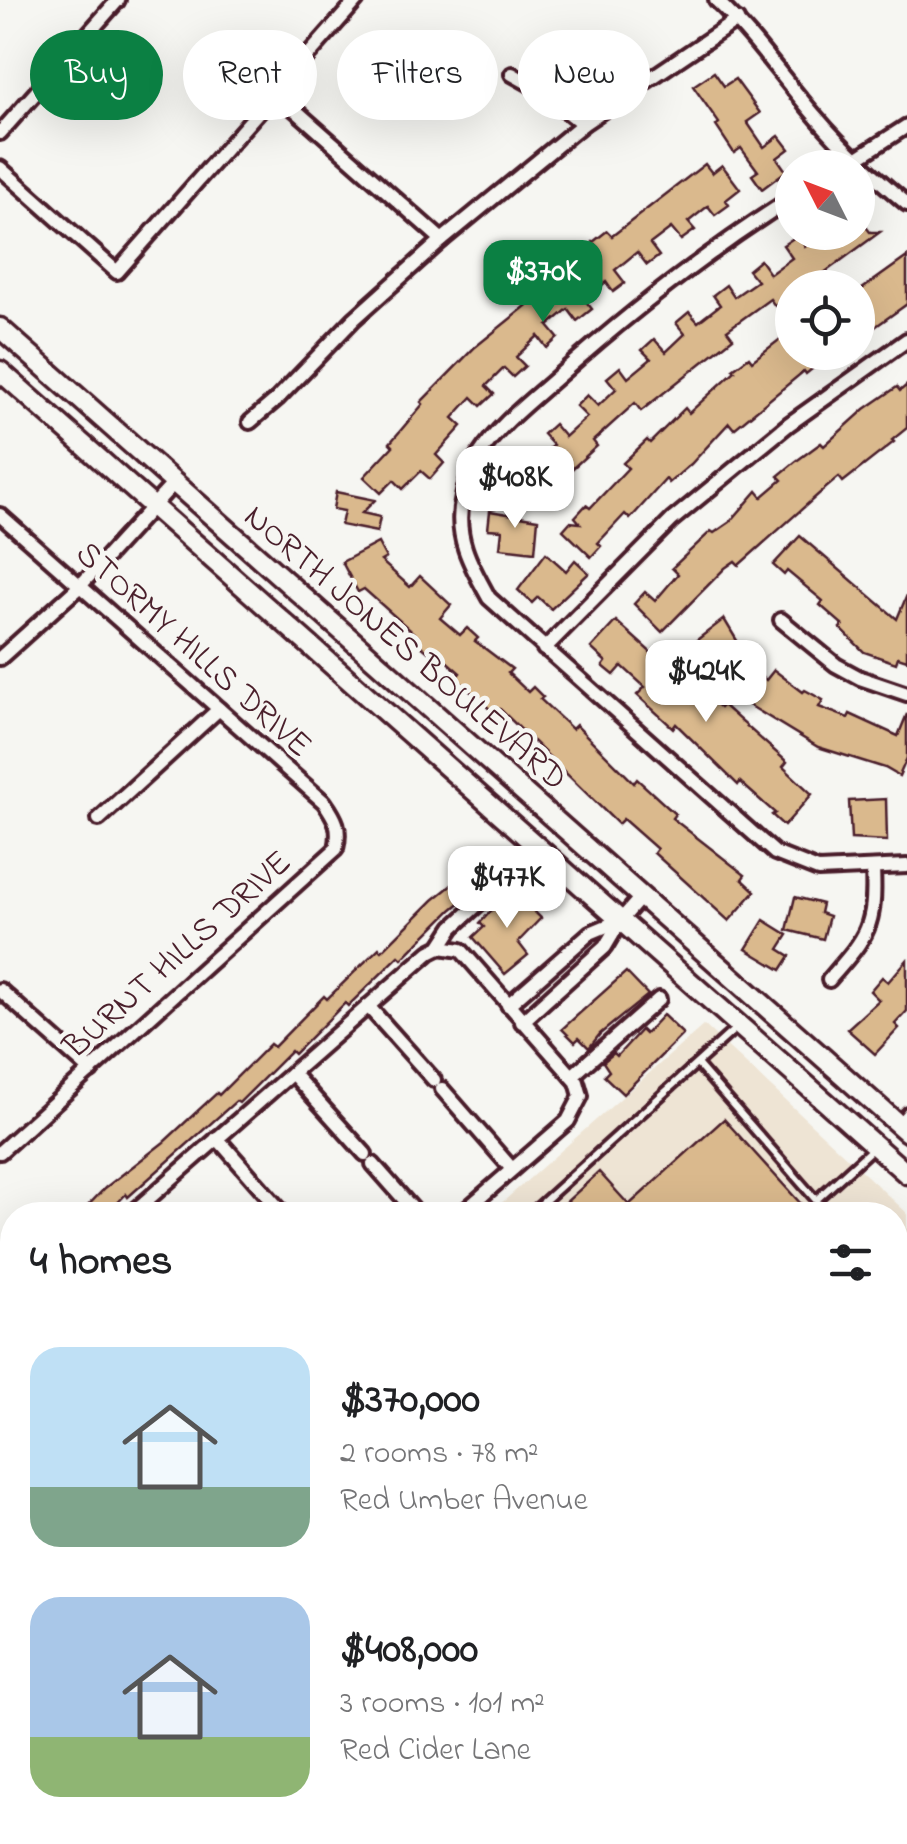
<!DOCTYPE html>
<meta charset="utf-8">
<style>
:root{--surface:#fff;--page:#f2f2f2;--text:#202124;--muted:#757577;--accent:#0b8043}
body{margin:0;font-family:"Indie Flower",sans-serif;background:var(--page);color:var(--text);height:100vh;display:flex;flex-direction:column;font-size:38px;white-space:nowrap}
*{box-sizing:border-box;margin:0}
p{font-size:32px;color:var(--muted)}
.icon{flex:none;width:55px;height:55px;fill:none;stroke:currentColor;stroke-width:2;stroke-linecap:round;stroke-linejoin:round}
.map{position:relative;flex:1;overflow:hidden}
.drawer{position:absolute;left:0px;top:1202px;width:908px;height:642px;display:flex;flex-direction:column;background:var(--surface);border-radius:40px 40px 0 0;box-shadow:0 10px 40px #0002}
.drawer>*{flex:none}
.hud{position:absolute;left:30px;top:30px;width:848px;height:90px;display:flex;gap:20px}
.needle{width:65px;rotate:312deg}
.fabs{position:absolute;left:775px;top:150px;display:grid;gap:20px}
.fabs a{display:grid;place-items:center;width:100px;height:100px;border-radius:50%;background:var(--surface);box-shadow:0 10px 40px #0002;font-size:50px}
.price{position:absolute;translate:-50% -85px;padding:0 22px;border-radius:20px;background:#fff;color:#222;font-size:32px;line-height:65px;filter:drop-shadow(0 2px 5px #0008)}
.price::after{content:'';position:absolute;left:50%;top:60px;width:30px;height:22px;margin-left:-15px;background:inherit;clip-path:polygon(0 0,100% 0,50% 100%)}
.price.current{background:var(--accent);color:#fff}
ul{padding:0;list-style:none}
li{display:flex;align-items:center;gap:30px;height:250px;padding:0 30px}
li span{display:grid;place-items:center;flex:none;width:280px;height:200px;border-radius:30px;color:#555}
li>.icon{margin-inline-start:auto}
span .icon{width:120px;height:120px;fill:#fffc;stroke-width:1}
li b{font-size:42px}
h2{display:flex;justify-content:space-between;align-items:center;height:120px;padding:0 30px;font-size:42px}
.tag{padding:0 35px;border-radius:45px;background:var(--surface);box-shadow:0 10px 40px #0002;font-size:35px;line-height:90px}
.tag.current{background:var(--accent);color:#fff}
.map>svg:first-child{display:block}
.built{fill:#eee4d4}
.building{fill:#dab98d;stroke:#4a1f2b;stroke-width:2.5}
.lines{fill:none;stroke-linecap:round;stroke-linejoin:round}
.service-casing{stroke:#4a1f2b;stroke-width:14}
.minor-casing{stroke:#4a1f2b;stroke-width:20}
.secondary-casing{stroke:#4a1f2b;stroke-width:25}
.primary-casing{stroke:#4a1f2b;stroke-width:28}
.service{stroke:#f6f6f2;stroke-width:6}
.minor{stroke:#f6f6f2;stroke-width:12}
.secondary{stroke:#f6f6f2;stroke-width:18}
.primary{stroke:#ffdf80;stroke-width:20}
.labels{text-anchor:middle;stroke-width:9;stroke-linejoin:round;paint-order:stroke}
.street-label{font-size:35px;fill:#4a1f2b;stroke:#f6f6f2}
</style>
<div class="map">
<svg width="907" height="1844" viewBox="0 0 907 1844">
<rect width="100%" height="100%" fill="#f6f6f2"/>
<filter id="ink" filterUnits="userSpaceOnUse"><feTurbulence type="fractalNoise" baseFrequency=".01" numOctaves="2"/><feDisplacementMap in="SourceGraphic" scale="20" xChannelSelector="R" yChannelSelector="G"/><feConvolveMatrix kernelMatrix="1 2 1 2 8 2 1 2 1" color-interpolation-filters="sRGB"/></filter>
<g filter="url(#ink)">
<g class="built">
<path d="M704 1025 907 1213V1681L895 1692V1215H488Z"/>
<path d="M12 1603V1832H338L351 1844H0V1614Z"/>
<path d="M517 1832 739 1833 727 1844H504Z"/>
</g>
<g class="building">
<path d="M714 72 724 86 735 79 760 113 747 122 764 147 779 136 789 149 777 158 786 171 762 189 752 175 758 171 741 148 734 153 716 126 719 123 693 86Z"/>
<path d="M705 164 712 173 722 165 740 189 726 200 729 205 715 215 708 206 688 222 695 230 681 240 671 228 650 244 659 256 647 265 637 252 615 270 625 283 613 292 606 282 584 299 592 309 577 321 568 309 548 326 558 338 547 348 538 336 516 357 525 366 513 377 504 368 486 386 494 394 481 406 472 397 453 418 462 426 436 455 444 463 430 479 421 471 403 489 394 480 381 493 364 477 393 446 390 443 423 404 421 402 474 348 598 248 593 242 607 231 612 236Z"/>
<path d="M858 216 870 232H880L809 284 807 281 792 288V292L775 306 770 299 727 330 733 338 641 411 635 403 593 441 597 446 563 477 566 480 551 494 541 485V492L535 498 508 470 520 458 530 468 553 445 543 434 554 424 565 437 587 417 576 406 587 395 598 406 616 389 607 378 620 367 628 378 651 359 642 350 654 339 666 352 685 334 676 323 689 312 698 322 720 305 713 295 726 285 734 297 757 281 748 270 760 260 770 274 792 258 783 245 798 235 805 246 825 232H858Z"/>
<path d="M907 257V304L875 327 872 322 858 333V292Z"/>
<path d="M792 330V352H833L806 374 804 371 734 429 729 423 691 464 669 483 666 479 630 519 625 514 598 543 601 546 591 557 563 530 570 522 580 523 575 517 586 505 590 508 628 468 623 463 647 440 650 443 685 408 689 413 735 371 733 369 749 357 752 361Z"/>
<path d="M907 385V428L892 440 894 442 843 482 839 477 820 493 739 565 735 561 725 568 662 632 634 604 645 592 655 601 678 574 672 568 711 531 714 533 730 522 757 491 762 497 782 480 778 476 795 462 821 443 824 446 865 409 897 387 900 391Z"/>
<path d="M336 492 375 500 362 513 380 517 377 532 341 525 344 511 333 509Z"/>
<path d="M490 511 538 519 535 552 500 548 502 530 488 529Z"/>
<path d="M800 536 897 619 907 595V660L898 657 896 663 864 652 840 628 843 625 820 605 823 601 787 571 784 575 773 565Z"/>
<path d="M378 543 386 558 381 561 410 587 420 576 451 605 440 618 460 635 467 628 478 638 475 641 512 669 508 673 528 692 533 687 543 697 540 699 572 729 576 725 634 783 637 779 675 814 672 818 745 875 742 879 755 891 729 921 654 853 657 849 623 819 618 824 500 709 495 714 456 678 460 673 435 651 432 655 415 641 418 637 364 589 358 592 342 562Z"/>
<path d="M546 553 566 571 575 560 589 573 551 609 538 597 532 603 518 590Z"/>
<path d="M724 619 742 649 707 675 690 658 699 651 693 643Z"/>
<path d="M616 621 698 695 702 691 720 708 723 705 787 762 783 767 812 794 784 826 772 815 775 813 740 782 738 785 676 724 673 728 637 695 645 687 622 666 614 675 603 666 606 662 591 648Z"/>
<path d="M774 670 803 692 805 690 823 700 819 707 848 718 850 714 898 736 907 714V758L899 776 885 768 818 747 734 696 754 671 766 680Z"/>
<path d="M886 799 887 841 851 839 849 801Z"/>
<path d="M488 856 500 870 451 910 402 959 399 956 348 1006 345 1003 294 1054 291 1051 239 1103 236 1101 128 1197 126 1194 106 1215H79L105 1188 164 1142 217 1093 219 1095 270 1044 274 1047 324 996 327 999 379 948 382 951 433 900Z"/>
<path d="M511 889 541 918 518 942 528 955 505 974 473 937 484 927 480 923Z"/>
<path d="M795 897 822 904 820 913 829 916 823 939 787 930Z"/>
<path d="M764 920 788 935 779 949 790 956 781 970 746 949Z"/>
<path d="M907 960V1011L895 1024 899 1028 875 1054 847 1029 879 1000 870 991 882 977 888 982Z"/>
<path d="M626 972 648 995 600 1034 589 1048 579 1038 575 1042 562 1029Z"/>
<path d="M663 1015 683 1034 623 1094 604 1076 609 1071 603 1062 614 1053 617 1056 641 1030 645 1034Z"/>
<path d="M724 1119 811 1215H552L599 1172 629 1205Z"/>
<path d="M0 1701 12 1715V1778L0 1789Z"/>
</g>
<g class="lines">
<g class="service-casing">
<g id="service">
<path d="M697 1064 829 1215"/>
<path d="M898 1122 907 1111"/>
<path d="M816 1200 874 1147"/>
<path d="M529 1215 736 1028"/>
<path d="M895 1290 907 1282"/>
<path d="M0 1637 12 1628"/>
<path d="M895 1655 907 1644"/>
<path d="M14 1832 25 1844"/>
<path d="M306 1832 319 1844"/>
<path d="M899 1836 906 1844"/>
<path d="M0 1839 12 1828"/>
<path d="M534 1844 548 1832"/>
<path d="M604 1844 617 1832"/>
<path d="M890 1844 907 1829"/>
</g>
</g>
<g class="minor-casing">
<g id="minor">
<path d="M716 0C754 36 783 79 817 118 844 150 875 177 907 204"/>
<path d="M512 74 539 89 583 124"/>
<path d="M276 93 442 240"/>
<path d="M0 133 118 0"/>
<path d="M0 168 117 272 357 0"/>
<path d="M842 168 907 126"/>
<path d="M792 198C708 251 629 313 555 379 528 403 499 425 479 455 471 466 466 484 463 497 453 535 471 566 489 598L775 853 818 870 907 866"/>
<path d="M250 422 277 399 354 319 442 240 583 124 737 20"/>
<path d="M0 515 324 802C336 819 341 828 336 849L0 1152"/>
<path d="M781 620 836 665 860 678 907 694"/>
<path d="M544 649 672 520 789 424 907 340"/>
<path d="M0 658 80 586 174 483"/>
<path d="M99 819 219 709"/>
<path d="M440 947 461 950 577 1082 581 1096 568 1121 460 1215"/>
<path d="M829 980C866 937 876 928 873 870"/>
<path d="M0 990 91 1071"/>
<path d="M508 1005 590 933 621 920"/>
<path d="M368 1006 434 1080"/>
<path d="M522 1022 605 947 621 920 641 897"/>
<path d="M292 1073 365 1154"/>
<path d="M572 1076 659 999"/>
<path d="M442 1089 512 1169"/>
<path d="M217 1138 282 1212"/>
<path d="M373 1164 418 1215"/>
<path d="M130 1215 430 952 440 947 453 927 511 874"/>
<path d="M0 1329 12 1318"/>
<path d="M0 1384 12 1395"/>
<path d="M0 1473 12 1484"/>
<path d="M426 1844 439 1832"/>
</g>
</g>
<g class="secondary-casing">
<g id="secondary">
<path d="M0 328 907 1132"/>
<path d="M0 371 907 1174"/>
</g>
</g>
<g class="primary-casing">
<g id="primary">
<path d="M895 1728 907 1717"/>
<path d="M895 1754 904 1746 907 1736"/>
<path d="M895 1788 907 1777"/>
<path d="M766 1844 779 1832"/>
<path d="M803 1844 812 1832"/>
<path d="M833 1844 845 1832"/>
</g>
</g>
<use href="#service" class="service"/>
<use href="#minor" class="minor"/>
<use href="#secondary" class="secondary"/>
<use href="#primary" class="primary"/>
</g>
</g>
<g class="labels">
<g class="street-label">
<text transform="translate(407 646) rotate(41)" y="12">NORTH JONES BOULEVARD</text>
<text transform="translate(195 648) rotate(42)" y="12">STORMY HILLS DRIVE</text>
<text transform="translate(176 953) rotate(-42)" y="12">BURNT HILLS DRIVE</text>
</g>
</g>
</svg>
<div class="fabs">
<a><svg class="needle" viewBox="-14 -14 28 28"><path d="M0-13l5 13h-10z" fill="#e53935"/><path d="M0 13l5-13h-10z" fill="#757577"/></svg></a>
<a><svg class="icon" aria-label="locate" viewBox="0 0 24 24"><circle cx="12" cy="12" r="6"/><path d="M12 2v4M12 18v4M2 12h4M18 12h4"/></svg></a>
</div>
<b class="price current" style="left:543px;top:325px">$370K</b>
<b class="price" style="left:515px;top:531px">$408K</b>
<b class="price" style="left:706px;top:725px">$424K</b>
<b class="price" style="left:507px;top:931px">$477K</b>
<div class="hud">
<a class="tag current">Buy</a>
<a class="tag">Rent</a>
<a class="tag">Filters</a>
<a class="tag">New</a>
</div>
<section class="drawer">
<h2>4 homes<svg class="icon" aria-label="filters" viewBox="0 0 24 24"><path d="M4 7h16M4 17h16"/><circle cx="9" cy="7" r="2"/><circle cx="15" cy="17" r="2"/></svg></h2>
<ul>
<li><span style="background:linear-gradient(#bfe0f5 70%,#7fa58c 0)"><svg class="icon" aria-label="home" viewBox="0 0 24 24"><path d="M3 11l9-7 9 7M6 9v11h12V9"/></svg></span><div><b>$370,000</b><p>2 rooms · 78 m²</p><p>Red Umber Avenue</p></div></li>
<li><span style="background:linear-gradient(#a9c7e8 70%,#8fb573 0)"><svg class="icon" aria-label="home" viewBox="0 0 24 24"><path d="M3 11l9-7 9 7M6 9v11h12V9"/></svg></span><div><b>$408,000</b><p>3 rooms · 101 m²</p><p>Red Cider Lane</p></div></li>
</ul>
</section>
</div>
